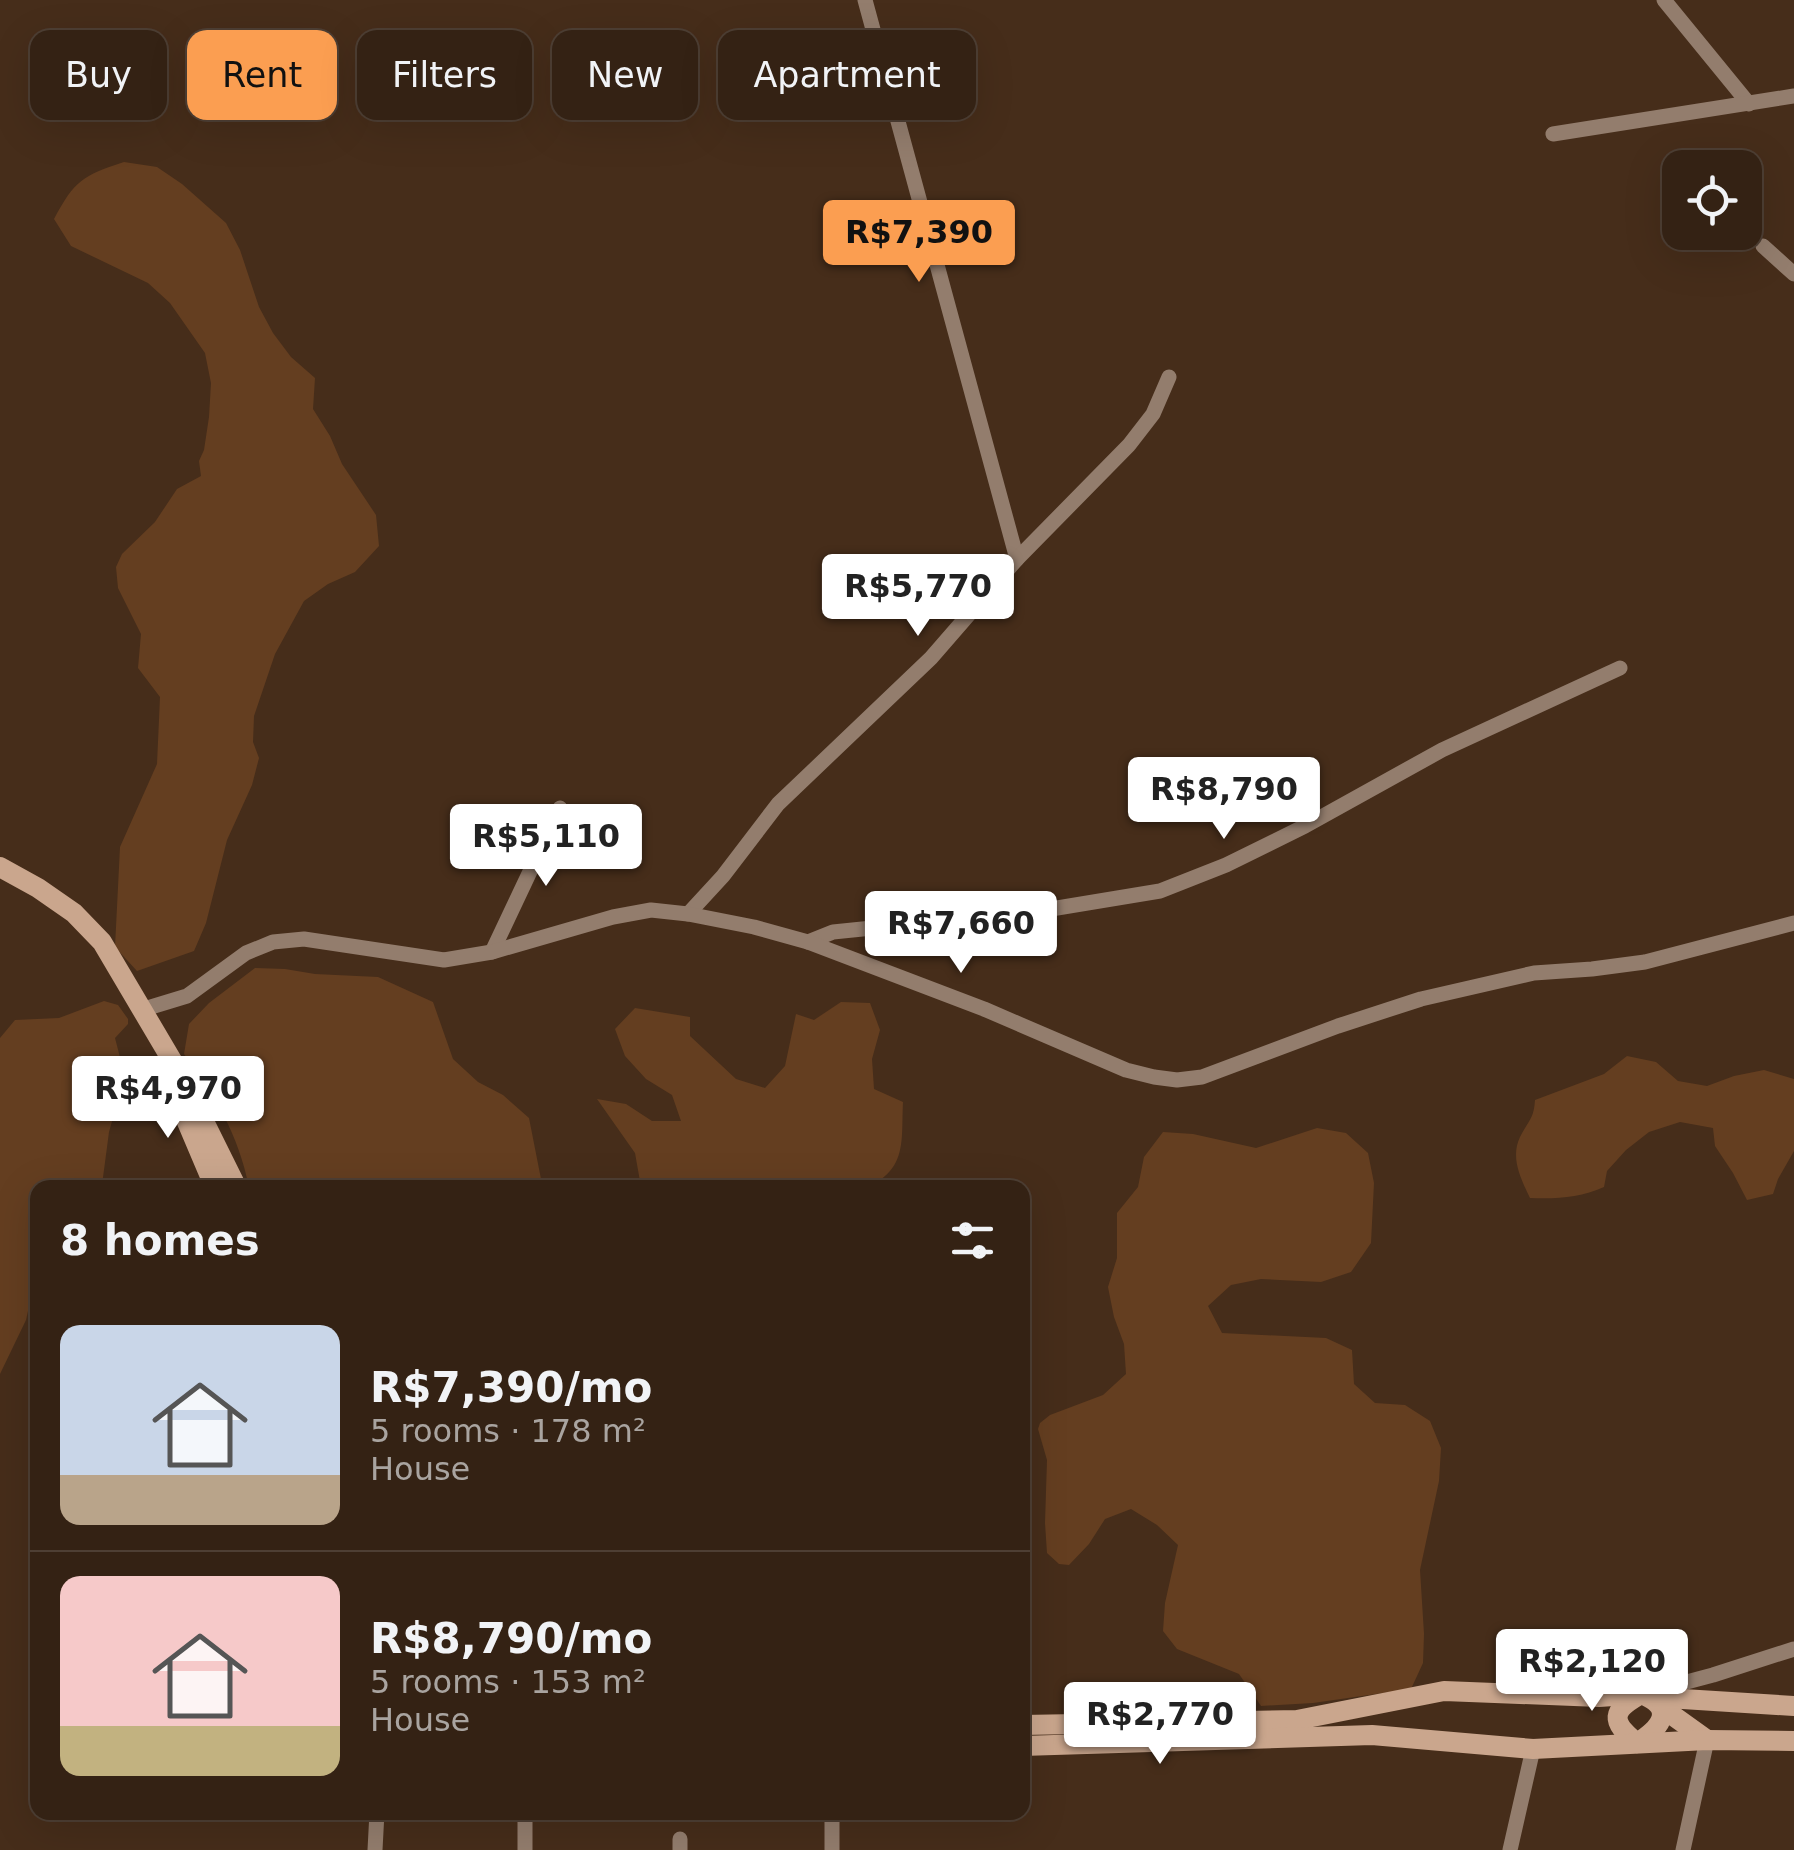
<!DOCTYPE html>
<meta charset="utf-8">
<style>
:root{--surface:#342214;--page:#3c2a1d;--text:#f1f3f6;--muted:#a9a4a0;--line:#4e3f34;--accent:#fb9e51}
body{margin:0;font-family:"DejaVu Sans",sans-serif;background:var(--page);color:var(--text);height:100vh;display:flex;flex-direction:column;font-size:38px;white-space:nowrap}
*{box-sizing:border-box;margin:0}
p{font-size:32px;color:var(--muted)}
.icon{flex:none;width:55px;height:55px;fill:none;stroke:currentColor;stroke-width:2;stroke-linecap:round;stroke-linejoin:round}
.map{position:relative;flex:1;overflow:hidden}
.sheet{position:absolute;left:30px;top:1180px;width:1000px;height:640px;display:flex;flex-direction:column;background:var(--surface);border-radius:20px;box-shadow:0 10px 40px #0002,0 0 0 2px var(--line)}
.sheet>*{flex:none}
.hud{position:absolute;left:30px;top:30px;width:1000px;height:90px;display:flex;gap:20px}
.controls{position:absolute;left:1662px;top:150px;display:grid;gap:20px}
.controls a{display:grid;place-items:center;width:100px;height:100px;border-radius:20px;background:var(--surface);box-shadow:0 10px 40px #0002,0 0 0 2px var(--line);font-size:50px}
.price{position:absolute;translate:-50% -85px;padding:0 22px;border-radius:10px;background:#fff;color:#222;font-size:32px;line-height:65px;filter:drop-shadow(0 2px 5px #0008)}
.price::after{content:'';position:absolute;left:50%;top:60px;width:30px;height:22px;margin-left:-15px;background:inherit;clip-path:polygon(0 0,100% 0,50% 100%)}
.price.current{background:var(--accent);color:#111}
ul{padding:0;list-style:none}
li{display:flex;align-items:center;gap:30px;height:250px;padding:0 30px}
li+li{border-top:2px solid var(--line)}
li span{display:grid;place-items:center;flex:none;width:280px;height:200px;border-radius:20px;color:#555}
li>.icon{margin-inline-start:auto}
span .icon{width:120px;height:120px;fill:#fffc;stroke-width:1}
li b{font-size:42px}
h2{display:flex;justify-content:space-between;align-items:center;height:120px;padding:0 30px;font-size:42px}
.chip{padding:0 35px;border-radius:20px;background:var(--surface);box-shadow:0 10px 40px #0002,0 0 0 2px var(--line);font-size:35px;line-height:90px}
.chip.current{background:var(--accent);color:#111}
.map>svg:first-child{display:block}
.green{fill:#643e20}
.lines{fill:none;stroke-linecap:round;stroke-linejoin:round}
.street{stroke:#937d6d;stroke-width:15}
.secondary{stroke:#caa68d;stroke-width:20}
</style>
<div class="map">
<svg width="1794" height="1850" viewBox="0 0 1794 1850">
<rect width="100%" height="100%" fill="#462d1a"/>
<g class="green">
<path d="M124 162 157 167 182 184 226 223 240 250 259 307 273 333 291 357 315 378 313 409 330 436 342 464 376 515 379 546 355 572 328 584 304 601 275 654 254 716 253 742 259 758 252 785 227 840 206 923 194 951 137 971 115 947 120 847 157 764 160 697 138 668 141 634 118 588 116 567 122 554 155 522 177 489 201 476 199 461 204 450 209 417 211 383 205 353 170 303 148 283 71 246 54 219C75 180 82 176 124 162Z"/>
<path d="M255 968 285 969 315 974 378 977 433 1002 453 1059 478 1082 503 1095 529 1118 541 1179 547 1187H249C238 1134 216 1097 184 1054L189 1024 209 1003Z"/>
<path d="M104 1001 118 1005 128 1019V1024L115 1038 123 1069 122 1086 109 1132 102 1185 99 1188H38L37 1270 26 1320 0 1374V1038L15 1020 59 1018Z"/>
<path d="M841 1002 870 1003 880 1030 872 1059 874 1089 903 1102C901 1141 908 1169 866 1188L641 1187 635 1153 597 1099 626 1104 652 1121H681L672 1095 646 1079 625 1056 615 1029 635 1008 690 1017V1036L736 1079 765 1088 785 1066 796 1014 814 1020Z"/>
<path d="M1627 1056 1656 1062 1678 1081 1707 1086 1734 1076 1764 1070 1794 1079V1151L1778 1179 1773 1194 1747 1200 1733 1173 1715 1146 1713 1128 1680 1122 1649 1132 1626 1150 1607 1171 1604 1187C1580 1198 1556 1199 1530 1198 1521 1179 1510 1158 1520 1137 1528 1121 1534 1119 1535 1100L1604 1074Z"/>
<path d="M1317 1128 1346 1133 1368 1153 1374 1183 1371 1243 1351 1272 1321 1282 1261 1279 1231 1285 1208 1306 1222 1333 1326 1338 1352 1350 1354 1384 1375 1403 1405 1405 1430 1421 1441 1448 1439 1481 1420 1570 1424 1634 1423 1663 1411 1689 1313 1703 1261 1706 1239 1674 1177 1649 1163 1631 1165 1603 1178 1545 1157 1525 1131 1509 1105 1519 1089 1544 1069 1565 1059 1564 1047 1553 1045 1523 1047 1460 1038 1429 1040 1423 1050 1415 1103 1395 1126 1374 1124 1344 1114 1317 1108 1287 1117 1258V1213L1138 1187 1144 1157 1163 1132 1193 1134 1256 1148Z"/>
</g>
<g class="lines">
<g class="street">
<path d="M865 0 1017 559"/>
<path d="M1664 0 1749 104"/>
<path d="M1553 134 1794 96"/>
<path d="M1763 246 1794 274"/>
<path d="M688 914 723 876 778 804 931 658 1017 559 1129 445 1153 414 1169 377"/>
<path d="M808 942 833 932 1039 911 1160 891 1226 865 1305 826 1442 750 1620 668"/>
<path d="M492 952 560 808"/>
<path d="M141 1010 187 996 246 953 273 942 304 939 444 960 492 952 613 917 651 910 688 914 754 927 808 942 984 1009 1126 1070 1154 1077 1177 1080 1202 1077 1338 1026 1421 999 1534 973 1592 969 1645 962 1794 923"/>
<path d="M1649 1692 1713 1675 1794 1649"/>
<path d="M375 1850 377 1812"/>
<path d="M525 1850V1812"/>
<path d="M680 1850V1839"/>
<path d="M832 1850V1812"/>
<path d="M1510 1850 1533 1749"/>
<path d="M1683 1850 1707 1740"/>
</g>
<g class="secondary">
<path d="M0 867 38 888 74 913 102 942 183 1079 237 1188"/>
<path d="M184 1091 187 1122 215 1188"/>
<path d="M1641 1694C1676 1708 1662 1727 1637 1743 1610 1721 1611 1711 1641 1694Z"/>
<path d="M1661 1707 1707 1740"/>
<path d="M1022 1725 1297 1720 1444 1691 1599 1697 1641 1694 1667 1698 1794 1706"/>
<path d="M1022 1746 1372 1735 1533 1749 1707 1740 1794 1741"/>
</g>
</g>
</svg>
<div class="controls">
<a><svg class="icon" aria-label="locate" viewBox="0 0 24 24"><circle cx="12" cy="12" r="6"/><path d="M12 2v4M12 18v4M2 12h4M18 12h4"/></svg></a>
</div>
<b class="price current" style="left:919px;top:285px">R$7,390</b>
<b class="price" style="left:918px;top:639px">R$5,770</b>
<b class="price" style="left:1224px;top:842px">R$8,790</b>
<b class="price" style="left:546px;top:889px">R$5,110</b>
<b class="price" style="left:961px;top:976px">R$7,660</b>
<b class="price" style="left:168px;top:1141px">R$4,970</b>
<b class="price" style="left:1592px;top:1714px">R$2,120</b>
<b class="price" style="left:1160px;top:1767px">R$2,770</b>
<div class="hud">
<a class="chip">Buy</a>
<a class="chip current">Rent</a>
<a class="chip">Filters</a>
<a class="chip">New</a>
<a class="chip">Apartment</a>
</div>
<section class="sheet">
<h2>8 homes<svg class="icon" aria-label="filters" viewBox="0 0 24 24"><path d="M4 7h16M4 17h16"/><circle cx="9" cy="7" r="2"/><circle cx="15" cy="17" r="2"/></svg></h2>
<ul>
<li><span style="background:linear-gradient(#c9d6e8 75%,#b9a48a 0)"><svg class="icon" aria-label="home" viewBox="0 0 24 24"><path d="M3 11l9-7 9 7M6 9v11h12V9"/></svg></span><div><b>R$7,390/mo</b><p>5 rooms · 178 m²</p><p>House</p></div></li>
<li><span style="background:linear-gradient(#f6c9c9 75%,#c2b280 0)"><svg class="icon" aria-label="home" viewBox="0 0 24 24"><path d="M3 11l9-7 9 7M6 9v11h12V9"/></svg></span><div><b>R$8,790/mo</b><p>5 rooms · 153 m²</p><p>House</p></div></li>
</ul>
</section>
</div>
